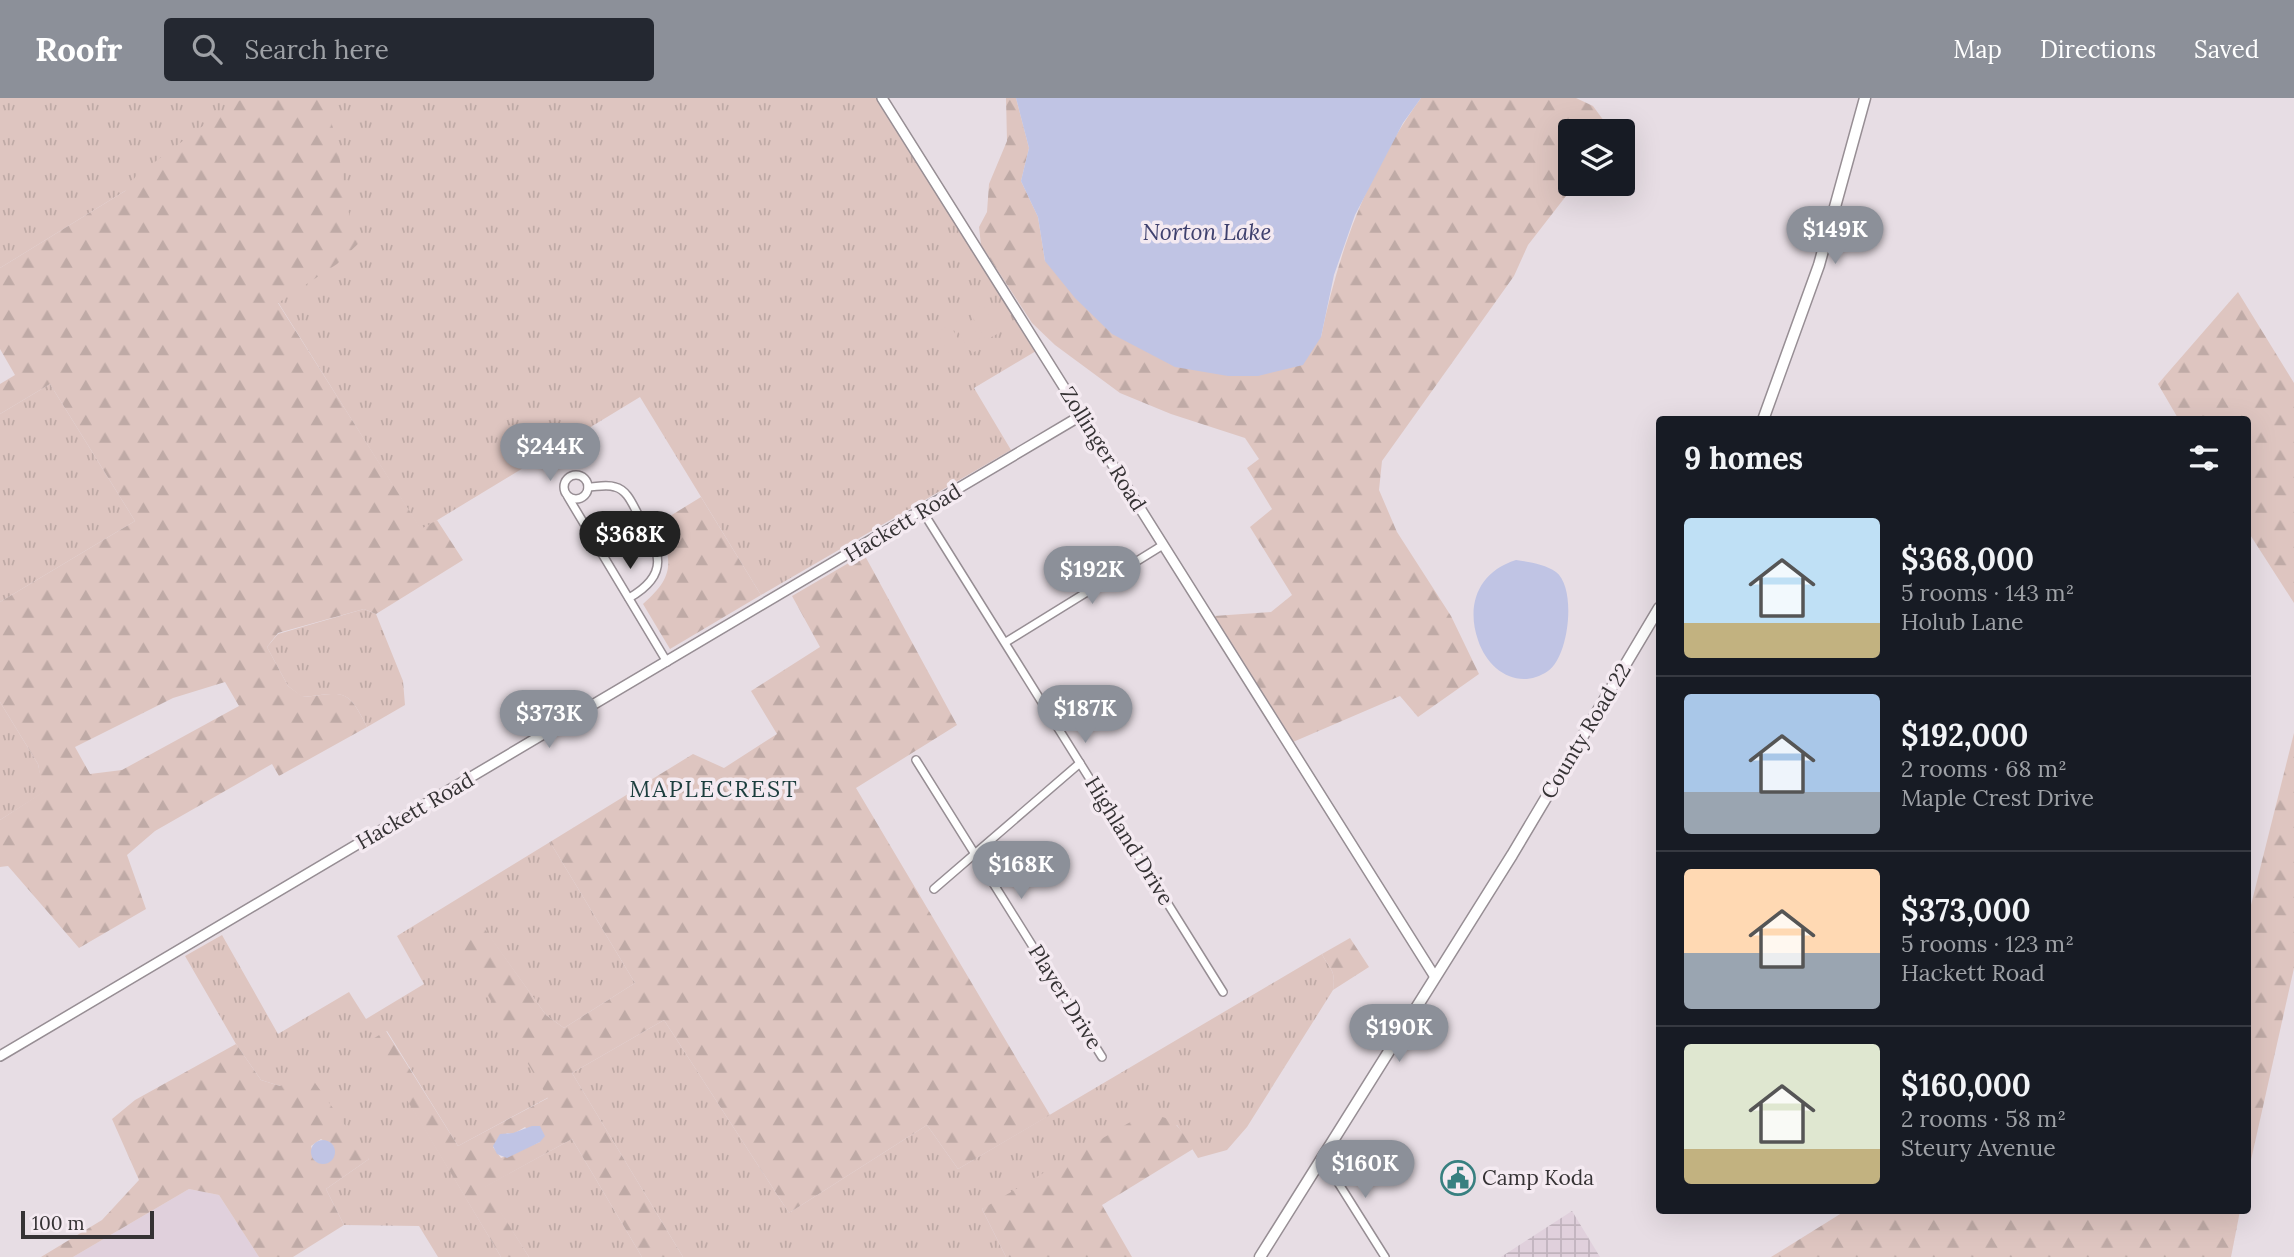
<!DOCTYPE html>
<meta charset="utf-8">
<style>
:root{--surface:#171b24;--page:#242831;--text:#f1f3f6;--muted:#9ea1a6;--line:#363941;--accent:#8c9099}
body{margin:0;font-family:Lora,serif;background:var(--page);color:var(--text);height:100vh;display:flex;flex-direction:column;font-size:26px;white-space:nowrap}
*{box-sizing:border-box;margin:0}
p{font-size:23px;color:var(--muted)}
.icon{flex:none;width:38px;height:38px;fill:none;stroke:currentColor;stroke-width:2;stroke-linecap:round;stroke-linejoin:round}
.map{position:relative;flex:1;overflow:hidden}
.drawer{position:absolute;left:1656px;top:318px;width:595px;height:798px;display:flex;flex-direction:column;background:var(--surface);border-radius:7px;box-shadow:0 7px 28px #0002}
.drawer>*{flex:none}
.tools{position:absolute;left:1558px;top:21px;display:grid;gap:14px}
.tools a{display:grid;place-items:center;width:77px;height:77px;border-radius:7px;background:var(--surface);box-shadow:0 7px 28px #0002;font-size:35px}
.scale{position:absolute;left:21px;bottom:18px;width:133px;box-sizing:border-box;padding-left:7px;border:4px solid #353234;border-top:0;font-size:19px;line-height:24px;white-space:nowrap;color:#353234;-webkit-text-stroke:5px #f4eaf1;paint-order:stroke}
.price{position:absolute;translate:-50% -60px;padding:0 16px;border-radius:24px;background:var(--accent);color:#fff;font-size:23px;line-height:46px;filter:drop-shadow(0 2px 4px #0008)}
.price::after{content:'';position:absolute;left:50%;top:42px;width:21px;height:16px;margin-left:-10px;background:inherit;clip-path:polygon(0 0,100% 0,50% 100%)}
.price.current{background:#222;color:#fff}
ul{padding:0;list-style:none}
li{display:flex;align-items:center;gap:21px;height:175px;padding:0 28px}
li+li{border-top:2px solid var(--line)}
li span{display:grid;place-items:center;flex:none;width:196px;height:140px;border-radius:7px;color:#555}
li>.icon{margin-inline-start:auto}
span .icon{width:84px;height:84px;fill:#fffc;stroke-width:1}
li b{font-size:30px}
h2{display:flex;justify-content:space-between;align-items:center;height:84px;padding:0 28px;font-size:30px}
header{display:flex;align-items:center;gap:42px;box-sizing:border-box;height:98px;padding:0 35px;background:var(--accent);color:#fff}
header strong{font-size:33px}
nav{display:flex;gap:38px;margin-inline-start:auto;font-size:24px}
.search{width:490px;height:63px;background:var(--page);display:flex;align-items:center;gap:18px;box-sizing:border-box;padding:0 24px;border-radius:7px;color:var(--muted);font-size:26px}
.map>svg:first-child{display:block}
.built{fill:#e0d0dc}
.industrial{fill:url(#industrial-grid)}
.grass{fill:url(#grass-tufts)}
.forest{fill:url(#forest-firs);fill-rule:evenodd}
.park{fill:#dec5c0}
.water{fill:#c0c4e4}
.lines{fill:none;stroke-linecap:round;stroke-linejoin:round}
.minor-casing{stroke:#978e94;stroke-width:10}
.tertiary-casing{stroke:#978e94;stroke-width:12}
.secondary-casing{stroke:#978e94;stroke-width:13}
.minor{stroke:#fff;stroke-width:7}
.tertiary{stroke:#fff;stroke-width:9}
.secondary{stroke:#fff;stroke-width:10}
.labels{text-anchor:middle;stroke-width:7;stroke-linejoin:round;paint-order:stroke}
.street-label{font-size:21px;fill:#353234;stroke:#f4eaf1}
.poi-label{font-size:21px;fill:#353234;stroke:#f4eaf1;text-anchor:start}
.water-label{font-size:23px;font-style:italic;fill:#3f416e;stroke:#f4eaf1}
.neighbourhood-label{font-size:23px;letter-spacing:2px;fill:#1c3e3e;stroke:#f4eaf1}
</style>
<header>
<strong>Roofr</strong>
<div class="search"><svg class="icon" aria-label="search" viewBox="0 0 24 24"><circle cx="10" cy="10" r="6"/><path d="M15 15l6 6"/></svg>Search here</div>
<nav><a>Map</a><a>Directions</a><a>Saved</a></nav>
</header>
<div class="map">
<svg width="2294" height="1159" viewBox="0 0 2294 1159">
<defs>
<pattern id="industrial-grid" width="8" height="8" patternUnits="userSpaceOnUse" patternTransform="scale(1.75)"><rect width="8" height="8" fill="#e0d0dc"/><path d="M0 4h8M4 0v8" fill="none" stroke="#c1b3bd"/></pattern>
<pattern id="grass-tufts" width="24" height="20" patternUnits="userSpaceOnUse" patternTransform="scale(1.75)"><rect width="24" height="20" fill="#dec5c0"/><path d="M3 7l-1-3M5 7V3M7 7l1-3M15 17l-1-3M17 17v-4M19 17l1-3" fill="none" stroke="#bfaaa6"/></pattern>
<pattern id="forest-firs" width="22" height="20" patternUnits="userSpaceOnUse" patternTransform="scale(1.75)"><rect width="22" height="20" fill="#dec5c0"/><path d="M5 1l3.5 6h-7zM16 11l3.5 6h-7z" fill="#bfaaa6"/></pattern>
</defs>
<rect width="100%" height="100%" fill="#e7dde4"/>
<path class="built" d="M189 1091 219 1097 259 1159H73Z"/>
<path class="industrial" d="M1572 1113 1600 1159H1501Z"/>
<g class="grass">
<path d="M0 0H882L990 170 1036 253 974 290 1011 352 761 497 640 299 421 432 185 56 0 170Z"/>
<path d="M50 286 135 423 0 504V316Z"/>
<path d="M364 511 376 516 403 583 405 607 367 629C347 589 345 595 302 599L288 588 267 549 278 536Z"/>
<path d="M0 604 38 666 44 694 0 722Z"/>
<path d="M550 744 635 885 564 930 546 917 484 831 460 848 549 999 458 1048 387 933 372 942 501 1159H438L419 1128 344 1127 326 1091 369 1061 280 988 261 982 236 946 185 858 222 837 278 936 349 894 366 921 424 886 397 838Z"/>
<path d="M1322 856C1330 873 1336 870 1333 892L1247 1029 1227 1052 1198 1060 1177 1027 982 1111 1006 1159H683L572 975 664 922 789 1115 927 1027 958 1071Z"/>
<path d="M572 1041 642 1159H529L484 1089Z"/>
</g>
<g class="forest">
<path d="M247 0H318C342 30 339 77 348 112 351 123 356 133 360 144L337 166 278 205 421 431 437 422 463 462 376 516 364 511 278 535 267 549 288 588 303 599C345 595 347 589 367 629L279 678 272 666 155 733 127 757 146 811 79 850 8 768 0 769V722L43 694 38 666 0 604V504L135 423 50 286 0 316V286L15 277 0 251V170L125 93 136 78 235 4ZM225 584 239 608 122 672 90 676 75 649 173 600Z"/>
<path d="M1006 0H1016L1029 50 1021 83 1038 119 1045 163 1321 239C1339 151 1368 73 1421 0H1576L1593 8 1604 23 1599 33H1570V86H1574L1573 89 1528 147 1514 178 1382 363 1379 392 1397 434 1451 518 1479 576 1418 619 1400 598 1293 644 1214 518 1271 514 1292 497 1250 429 1272 411 1247 370 1259 361 1245 340 1171 316 1120 295 1055 247 1032 225 981 147 979 129 987 114 989 86 1007 43Z"/>
<path d="M2238 194 2294 285V505L2247 432V322H2179L2158 286Z"/>
<path d="M701 399 761 497 670 551 643 506C675 478 673 463 657 426Z"/>
<path d="M864 456 957 627 856 690 1050 1017 958 1071 927 1027 789 1115 664 922 572 975 683 1159H642L572 1041 485 1089 529 1159H501L371 942 386 933 458 1048 548 1000 459 848 484 830 546 917 564 930 635 885 550 744 693 656 724 670 777 636 751 593 820 549 792 498ZM525 1029 540 1044 501 1060 493 1049 507 1035 513 1036Z"/>
<path d="M2294 635V870L2247 1080V823Z"/>
<path d="M1350 840 1369 869 1333 892C1336 870 1330 873 1322 856Z"/>
<path d="M236 946 261 982 280 988 308 975 369 1061 326 1091 344 1127 293 1159H259L219 1097 189 1091 73 1159H41L102 1122 139 1082 112 1021 135 1002ZM321 1041 334 1049 316 1064 311 1048Z"/>
<path d="M1148 1017C1176 1018 1179 1030 1193 1051L1102 1107 1132 1159H1006L982 1111 1132 1023Z"/>
<path d="M1845 1113H2240L2231 1159H1771Z"/>
</g>
<g class="park">
<path d="M983 207 999 235 986 242 970 215Z"/>
<path d="M966 217 982 245V250L974 254 969 252 953 225Z"/>
<path d="M950 227 966 254 963 256 965 260 958 264 953 262 937 234Z"/>
</g>
<g class="water">
<path d="M1016 0H1421L1403 25 1355 117 1334 177 1321 239 1303 267 1258 278H1228L1175 269 1112 236 1075 200 1045 163 1038 119 1021 83 1029 50Z"/>
<path d="M1516 462C1529 464 1545 466 1556 474 1577 490 1569 559 1548 573 1519 593 1488 573 1478 542 1466 507 1478 474 1516 462Z"/>
<path d="M532 1028H540L545 1038 540 1044 507 1060 497 1056 493 1048 500 1036 513 1035Z"/>
<circle cx="323" cy="1054" r="12"/>
</g>
<g class="lines">
<g class="minor-casing">
<g id="minor">
<circle cx="576" cy="389" r="12"/>
<path d="M588 389C596 389 607 386 615 389 628 392 633 408 639 418 660 454 671 476 629 500"/>
<path d="M568 399 667 564"/>
<path d="M923 414 1223 894"/>
<path d="M1006 544 1163 447"/>
<path d="M916 662 1102 959"/>
<path d="M934 791 1080 665"/>
<path d="M1322 1059 1385 1159"/>
</g>
</g>
<g class="tertiary-casing">
<g id="tertiary">
<path d="M882 0 1435 879"/>
<path d="M0 958 1082 317"/>
</g>
</g>
<g class="secondary-casing">
<g id="secondary">
<path d="M1763 322 1819 167 1865 0"/>
<path d="M1260 1159 1512 757 1659 510"/>
</g>
</g>
<use href="#minor" class="minor"/>
<use href="#tertiary" class="tertiary"/>
<use href="#secondary" class="secondary"/>
</g>
<defs>
<g id="civic-ring" transform="scale(1.75)"><circle r="9.5" fill="#f4eaf1" stroke="#388080" stroke-width="1.5"/><path d="M-.6-6.5H3V-4.5H.6V-3L4-1V1h2V6H-6V1h2V-1L-.6-3ZM-1.2 2.5V6h2.4V2.5Z" fill="#388080"/></g>
</defs>
<g fill-rule="evenodd">
<use href="#civic-ring" x="1458" y="1080"/>
</g>
<g class="labels">
<g class="street-label">
<text transform="translate(1103 351) rotate(58)" y="7">Zollinger Road</text>
<text transform="translate(903 425) rotate(-31)" y="7">Hackett Road</text>
<text transform="translate(1586 633) rotate(-59)" y="7">County Road 22</text>
<text transform="translate(415 713) rotate(-30)" y="7">Hackett Road</text>
<text transform="translate(1129 743) rotate(58)" y="7">Highland Drive</text>
<text transform="translate(1065 899) rotate(58)" y="7">Player Drive</text>
</g>
<g class="poi-label">
<text x="1482" y="1087">Camp Koda</text>
</g>
<g class="water-label">
<text x="1207" y="142">Norton Lake</text>
</g>
<g class="neighbourhood-label">
<text x="714" y="699">MAPLECREST</text>
</g>
</g>
</svg>
<div class="tools">
<a><svg class="icon" aria-label="layers" viewBox="0 0 24 24"><path d="M12 4l9 5-9 5-9-5zM3 14l9 5 9-5"/></svg></a>
</div>
<div class="scale">100 m</div>
<b class="price" style="left:1835px;top:168px">$149K</b>
<b class="price" style="left:550px;top:385px">$244K</b>
<b class="price current" style="left:630px;top:473px">$368K</b>
<b class="price" style="left:1092px;top:508px">$192K</b>
<b class="price" style="left:1085px;top:647px">$187K</b>
<b class="price" style="left:549px;top:652px">$373K</b>
<b class="price" style="left:1021px;top:803px">$168K</b>
<b class="price" style="left:1399px;top:966px">$190K</b>
<b class="price" style="left:1365px;top:1102px">$160K</b>
<section class="drawer">
<h2>9 homes<svg class="icon" aria-label="filters" viewBox="0 0 24 24"><path d="M4 7h16M4 17h16"/><circle cx="9" cy="7" r="2"/><circle cx="15" cy="17" r="2"/></svg></h2>
<ul>
<li><span style="background:linear-gradient(#bfe0f5 75%,#c2b280 0)"><svg class="icon" aria-label="home" viewBox="0 0 24 24"><path d="M3 11l9-7 9 7M6 9v11h12V9"/></svg></span><div><b>$368,000</b><p>5 rooms · 143 m²</p><p>Holub Lane</p></div></li>
<li><span style="background:linear-gradient(#a9c7e8 70%,#9aa5b1 0)"><svg class="icon" aria-label="home" viewBox="0 0 24 24"><path d="M3 11l9-7 9 7M6 9v11h12V9"/></svg></span><div><b>$192,000</b><p>2 rooms · 68 m²</p><p>Maple Crest Drive</p></div></li>
<li><span style="background:linear-gradient(#ffd9b3 60%,#9aa5b1 0)"><svg class="icon" aria-label="home" viewBox="0 0 24 24"><path d="M3 11l9-7 9 7M6 9v11h12V9"/></svg></span><div><b>$373,000</b><p>5 rooms · 123 m²</p><p>Hackett Road</p></div></li>
<li><span style="background:linear-gradient(#dfe7d0 75%,#c2b280 0)"><svg class="icon" aria-label="home" viewBox="0 0 24 24"><path d="M3 11l9-7 9 7M6 9v11h12V9"/></svg></span><div><b>$160,000</b><p>2 rooms · 58 m²</p><p>Steury Avenue</p></div></li>
</ul>
</section>
</div>
